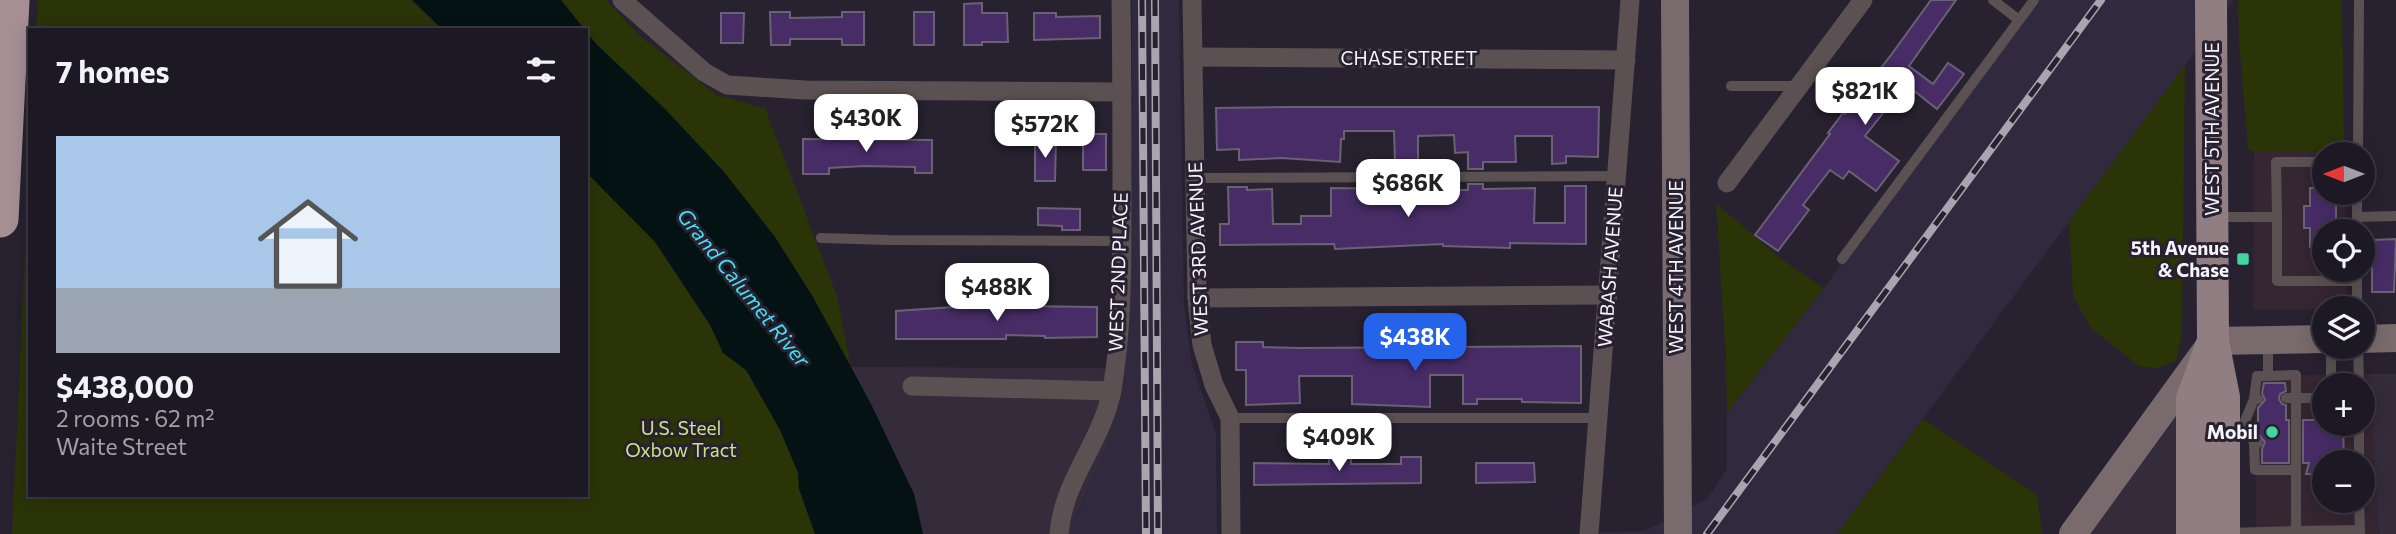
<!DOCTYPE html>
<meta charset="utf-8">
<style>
:root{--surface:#1d1924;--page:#25222c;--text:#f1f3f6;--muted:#a0a0a6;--line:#3b3841;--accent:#2563eb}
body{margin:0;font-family:Commissioner,sans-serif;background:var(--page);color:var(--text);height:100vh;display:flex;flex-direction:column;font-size:26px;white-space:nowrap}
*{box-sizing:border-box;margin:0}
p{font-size:23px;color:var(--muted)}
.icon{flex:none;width:38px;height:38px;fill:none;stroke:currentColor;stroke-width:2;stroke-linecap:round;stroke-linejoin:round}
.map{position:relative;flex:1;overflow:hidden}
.drawer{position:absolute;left:28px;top:28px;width:560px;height:469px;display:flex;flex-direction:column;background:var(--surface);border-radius:0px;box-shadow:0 4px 18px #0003,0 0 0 2px var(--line)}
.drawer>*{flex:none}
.needle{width:46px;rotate:270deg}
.fabs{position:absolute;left:2312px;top:142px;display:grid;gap:14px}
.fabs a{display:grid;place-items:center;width:63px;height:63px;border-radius:50%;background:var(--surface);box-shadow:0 4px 18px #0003,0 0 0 2px var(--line);font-size:35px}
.price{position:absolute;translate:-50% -60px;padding:0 16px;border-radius:14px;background:#fff;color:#222;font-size:23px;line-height:46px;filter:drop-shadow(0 2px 4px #0008)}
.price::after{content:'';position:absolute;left:50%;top:42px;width:21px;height:16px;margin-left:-10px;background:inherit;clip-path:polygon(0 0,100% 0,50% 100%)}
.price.current{background:var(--accent);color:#fff}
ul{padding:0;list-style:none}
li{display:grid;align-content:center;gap:14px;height:371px;padding:0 28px}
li+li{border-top:2px solid var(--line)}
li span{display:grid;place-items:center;height:217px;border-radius:0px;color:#555}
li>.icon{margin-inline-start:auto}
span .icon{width:126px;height:126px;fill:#fffc;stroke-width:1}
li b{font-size:30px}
h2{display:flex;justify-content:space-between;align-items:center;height:84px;padding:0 28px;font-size:30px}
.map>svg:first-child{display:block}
.commercial{fill:#352631;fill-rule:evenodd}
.industrial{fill:#342b3b}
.built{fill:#31293e}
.green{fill:#2b3407}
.water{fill:#051214}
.building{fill:#472c66;stroke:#696274;stroke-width:2}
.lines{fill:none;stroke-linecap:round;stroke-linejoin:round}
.lane{stroke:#5b5153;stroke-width:10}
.street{stroke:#5b5153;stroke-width:19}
.secondary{stroke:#796a6e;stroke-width:28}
.primary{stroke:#917e82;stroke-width:32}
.highway{stroke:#a68f94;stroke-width:37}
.rail-casing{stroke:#a8a4b0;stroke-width:8}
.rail{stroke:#272130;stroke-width:5;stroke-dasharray:16;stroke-linecap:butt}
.poi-dot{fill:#45d49f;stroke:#272130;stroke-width:2.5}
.labels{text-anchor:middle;stroke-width:6;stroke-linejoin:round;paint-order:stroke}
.street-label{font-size:19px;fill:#f6f3fd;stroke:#272130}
.poi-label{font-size:19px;font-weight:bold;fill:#f6f3fd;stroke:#272130;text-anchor:end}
.park-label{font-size:19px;fill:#cde47e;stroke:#272130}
.water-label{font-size:21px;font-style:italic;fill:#40e1f5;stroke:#272130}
</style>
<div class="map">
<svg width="2396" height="534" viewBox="0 0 2396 534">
<rect width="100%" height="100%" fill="#272130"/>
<g class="commercial">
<path d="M2344 151V154H2324V192L2345 193 2346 231H2324V270H2346L2347 308 2253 310 2254 152Z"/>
<path d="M2369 374 2379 534H2256L2255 376ZM2324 385H2362V424H2324ZM2324 462H2362V500H2324Z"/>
</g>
<g class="industrial">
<path d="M851 367 1100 368 1125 373 1123 395 1113 432 1073 523V534H923L914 494Z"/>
<path d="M2369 374H2396V534H2379Z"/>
<path d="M2180 408 2179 534H2089Z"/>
</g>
<g class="built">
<path d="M1132 0H1179L1184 305 1192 365 1216 434 1217 534H1073V524L1113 432 1124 385 1132 236Z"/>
<path d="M2034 0H2234L1837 534H1599L1600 532 1645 531 1708 498 1727 469V413L1824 288Z"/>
</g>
<g class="green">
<path d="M38 0H412L435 23 447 30H36Z"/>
<path d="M561 0H606L640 36 717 95 765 108 837 296 851 367 813 297 775 237 724 172 665 109 596 44Z"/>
<path d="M2238 0H2342L2344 151 2254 152 2248 149 2239 40Z"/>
<path d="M2185 65 2182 334 2176 361 2158 368 2140 367 2090 327 2073 296 2069 221Z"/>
<path d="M30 148V495H586V170L659 240 737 352 783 426 823 534H12Z"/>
<path d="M1716 203 1781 259 1824 288 1727 413 1726 361Z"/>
<path d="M1923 419 2037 495 2042 534H1837Z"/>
</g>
<g class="water">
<path d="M412 0H561L585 30H443Z"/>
<path d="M586 31 596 44 665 109 724 172 775 237 813 297 871 404 914 494 923 534H815L799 489 798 473 780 430 746 370 723 353 710 325 655 242 586 172Z"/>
</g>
<g class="building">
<path d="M1931 0H1956L1909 66 1933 84 1948 63 1964 74 1937 109 1908 86 1902 95 1899 93 1865 136 1899 161 1876 191 1849 171 1843 179 1830 170 1803 205 1809 210 1778 251 1755 235 1830 134 1828 133 1843 113 1845 114 1891 55Z"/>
<path d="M982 3V13H1007L1008 42H982V45H964V4Z"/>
<path d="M770 12H790V18L842 17V12H864V45H842V39H790V45H771Z"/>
<rect x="914" y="12" width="20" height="33"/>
<path d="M721 13H744L743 43H721Z"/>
<path d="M1034 13H1056V17L1100 16V38L1034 40Z"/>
<path d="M1290 107H1599L1598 157 1566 156V163L1552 164V136H1515L1516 162H1483V169H1468V152L1455 153 1454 135 1418 136V162H1395L1394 131H1344V139H1341L1340 162 1282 158 1239 160V149L1217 150 1216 108Z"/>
<rect x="1083" y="134" width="23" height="36"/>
<path d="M1035 138 1056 139 1055 181H1035Z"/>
<path d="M803 139 932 140V173H915V167L864 166 829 168V174H803Z"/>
<path d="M1468 184H1483V189L1535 188 1534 223H1565V186H1586V244L1510 243V248L1443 246V244L1335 249 1334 244 1220 245V224H1229L1228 187H1247V190L1272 189 1273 224H1301V216H1331V188L1468 190Z"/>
<path d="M2310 188H2324V192H2336V231H2324V247H2310V228H2304V206H2310Z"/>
<path d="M1038 208 1080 209V230H1062V226L1038 225Z"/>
<path d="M2396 239 2394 292H2372V240Z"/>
<path d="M1015 306 1097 307V337L1045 338V336L1006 335V339H896V311L954 307 1015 308Z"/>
<path d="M1236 342H1263V347L1299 348 1581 346V403L1522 402V399H1477V404H1463V375H1430V407L1352 404V376H1299L1300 403 1246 405V370H1236Z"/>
<path d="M2264 383H2285L2286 391 2280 394 2279 399 2282 404 2286 405V420H2289V463H2262V449L2265 442 2258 434V408L2265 400 2262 393Z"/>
<path d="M2303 420H2324V424H2343L2344 462H2324V474H2306L2309 463H2303Z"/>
<path d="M1329 457H1351V464H1401V457H1421V483L1254 485V463L1329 464Z"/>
<path d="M1476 463H1534L1535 482 1476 483Z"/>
</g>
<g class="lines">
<g class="lane">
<path d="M1993 0 2019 20"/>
<path d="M1731 86H1799"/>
<path d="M2358 154 2359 0"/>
<path d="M1195 178 1617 176"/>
<path d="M2216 217H2277V281H2357"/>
<path d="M2277 217 2276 162H2324"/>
<path d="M2357 217 2396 216"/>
<path d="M2357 231V192"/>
<path d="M821 238 889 240 1122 241"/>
<path d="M1842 259 2034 0"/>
<path d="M2357 270V308"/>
<path d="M2358 346 2359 385"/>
<path d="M2331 385V346"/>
<path d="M2286 398H2324"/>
<path d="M2254 399 2257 376H2268"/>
<path d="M2258 399H2254L2245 421 2254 443H2258"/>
<path d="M1230 418H1598"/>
<path d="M2359 424V462"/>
<path d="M2254 443 2255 470H2296"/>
<path d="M2359 500 2360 530"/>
<path d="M2296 531 2360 530V534"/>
<path d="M2228 533 2296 531V375L2268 376V342"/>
</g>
<g class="street">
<path d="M622 0 704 72 727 85 805 90 1122 92"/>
<path d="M1192 0 1197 298 1202 345 1214 385 1230 418 1231 534"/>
<path d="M1193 57 1626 60"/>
<path d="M1727 183 1863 0"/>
<path d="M1197 298 1608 295"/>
<path d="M912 386 1111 391"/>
<path d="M1059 534C1063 480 1102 442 1112 390 1122 331 1122 268 1122 208 1122 139 1122 69 1121 0"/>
<path d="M1589 534 1630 0"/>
</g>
<g class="secondary">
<path d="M1675 0 1678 534"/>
<path d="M2362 339 2396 338"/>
<path d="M2073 534 2213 341 2324 339"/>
</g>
<g class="primary">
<path d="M2211 0 2213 341 2224 397V534"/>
<path d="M2192 534V399L2213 341"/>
</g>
<path class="highway" d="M0 219 11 0"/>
<g class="rail-casing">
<g id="rail">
<path d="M1142 0 1146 534"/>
<path d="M1155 0 1158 534"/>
<path d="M1707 534 2101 0"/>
</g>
</g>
<use href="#rail" class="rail"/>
</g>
<g class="poi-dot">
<rect x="2236" y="252" width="14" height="14" rx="3.5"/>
<circle cx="2272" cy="432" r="7"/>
</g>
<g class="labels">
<g class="street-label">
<text x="1409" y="65">CHASE STREET</text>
<text transform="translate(2212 129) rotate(-90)" y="7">WEST 5TH AVENUE</text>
<text transform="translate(1198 249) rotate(-92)" y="7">WEST 3RD AVENUE</text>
<text transform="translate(1610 267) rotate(-86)" y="7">WABASH AVENUE</text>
<text transform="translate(1676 267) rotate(-90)" y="7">WEST 4TH AVENUE</text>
<text transform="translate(1118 272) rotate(-88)" y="7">WEST 2ND PLACE</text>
</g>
<g class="poi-label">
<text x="2229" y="255">5th Avenue<tspan x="2229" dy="22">&amp; Chase</tspan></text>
<text x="2258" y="439">Mobil</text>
</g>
<g class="park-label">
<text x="681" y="435">U.S. Steel<tspan x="681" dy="22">Oxbow Tract</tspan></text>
</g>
<g class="water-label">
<text transform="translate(743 288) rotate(51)" y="7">Grand Calumet River</text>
</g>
</g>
</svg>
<div class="fabs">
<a><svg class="needle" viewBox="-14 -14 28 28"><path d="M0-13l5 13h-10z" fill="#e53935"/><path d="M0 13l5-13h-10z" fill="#a0a0a6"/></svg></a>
<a><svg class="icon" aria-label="locate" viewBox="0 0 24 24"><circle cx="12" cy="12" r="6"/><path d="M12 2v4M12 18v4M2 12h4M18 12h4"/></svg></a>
<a><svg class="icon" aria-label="layers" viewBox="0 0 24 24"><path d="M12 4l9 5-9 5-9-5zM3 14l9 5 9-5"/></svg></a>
<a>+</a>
<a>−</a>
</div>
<b class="price" style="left:1865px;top:127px">$821K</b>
<b class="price" style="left:866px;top:154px">$430K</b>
<b class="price" style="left:1045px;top:160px">$572K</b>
<b class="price" style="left:1408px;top:219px">$686K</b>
<b class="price" style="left:997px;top:323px">$488K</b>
<b class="price current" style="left:1415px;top:373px">$438K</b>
<b class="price" style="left:1339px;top:473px">$409K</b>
<section class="drawer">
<h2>7 homes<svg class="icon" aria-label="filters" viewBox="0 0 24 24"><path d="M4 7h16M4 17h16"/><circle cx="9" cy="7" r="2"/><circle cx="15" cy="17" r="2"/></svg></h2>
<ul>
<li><span style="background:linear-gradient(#a9c7e8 70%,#9aa5b1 0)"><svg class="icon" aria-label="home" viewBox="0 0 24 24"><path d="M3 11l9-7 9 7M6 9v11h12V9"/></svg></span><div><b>$438,000</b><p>2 rooms · 62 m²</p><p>Waite Street</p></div></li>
</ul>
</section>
</div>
